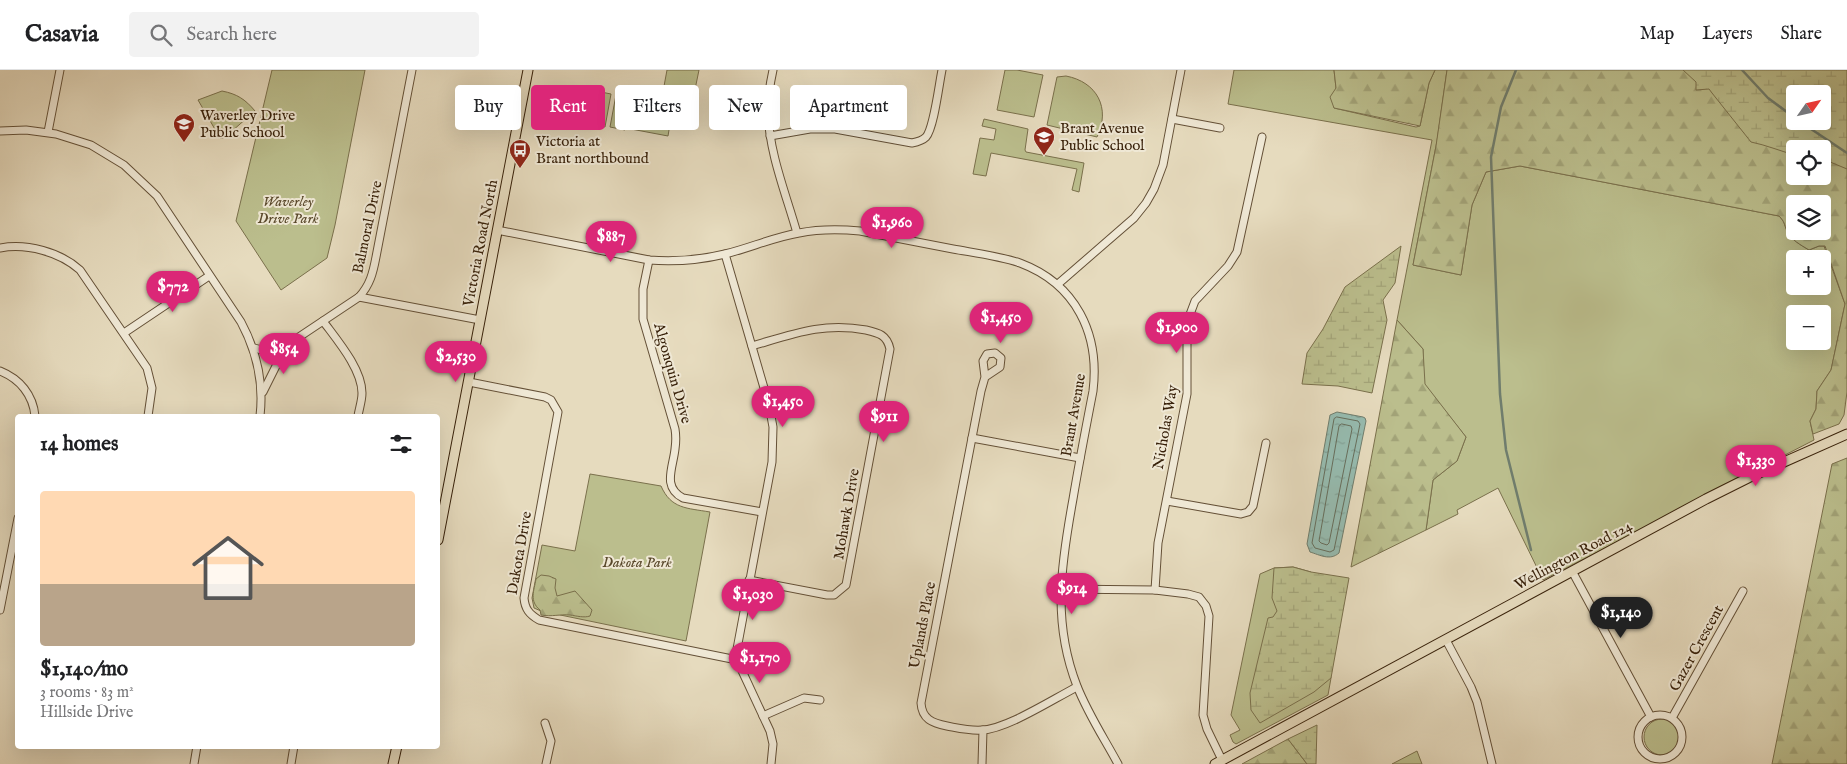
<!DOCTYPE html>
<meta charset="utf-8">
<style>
:root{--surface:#fff;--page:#f2f2f2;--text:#202124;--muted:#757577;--line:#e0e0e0;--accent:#db2777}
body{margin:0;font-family:"IM FELL English",serif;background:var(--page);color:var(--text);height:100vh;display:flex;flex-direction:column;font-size:19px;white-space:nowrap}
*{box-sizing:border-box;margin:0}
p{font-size:16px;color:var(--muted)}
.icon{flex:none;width:28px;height:28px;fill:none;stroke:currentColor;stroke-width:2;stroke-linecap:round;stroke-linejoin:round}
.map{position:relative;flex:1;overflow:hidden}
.details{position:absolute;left:15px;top:344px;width:425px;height:335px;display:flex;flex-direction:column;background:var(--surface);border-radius:5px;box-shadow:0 5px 20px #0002}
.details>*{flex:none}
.top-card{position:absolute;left:455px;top:15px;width:475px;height:45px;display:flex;gap:10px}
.needle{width:32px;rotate:56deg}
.controls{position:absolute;left:1786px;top:15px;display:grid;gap:10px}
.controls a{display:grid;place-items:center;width:45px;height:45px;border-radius:5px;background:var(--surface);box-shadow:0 5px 20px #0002;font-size:25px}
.price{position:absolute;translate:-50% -42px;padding:0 11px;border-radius:18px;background:var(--accent);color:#fff;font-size:16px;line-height:32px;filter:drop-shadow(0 1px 2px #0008)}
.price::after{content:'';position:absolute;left:50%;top:30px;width:15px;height:11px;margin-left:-8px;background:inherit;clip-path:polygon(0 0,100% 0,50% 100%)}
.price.current{background:#222;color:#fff}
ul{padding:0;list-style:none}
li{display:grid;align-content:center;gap:10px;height:265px;padding:0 25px}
li span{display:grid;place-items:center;height:155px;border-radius:5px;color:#555}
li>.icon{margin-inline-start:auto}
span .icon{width:90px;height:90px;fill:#fffc;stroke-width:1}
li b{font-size:21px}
h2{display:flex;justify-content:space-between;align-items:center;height:60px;padding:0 25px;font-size:21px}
.pill{padding:0 18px;border-radius:5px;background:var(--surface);box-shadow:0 5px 20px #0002;font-size:18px;line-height:45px}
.pill.current{background:var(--accent);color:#fff}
header{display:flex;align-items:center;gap:30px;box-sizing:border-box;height:70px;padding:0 25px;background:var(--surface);border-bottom:1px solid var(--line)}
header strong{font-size:24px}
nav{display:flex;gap:28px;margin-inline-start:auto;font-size:18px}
.search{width:350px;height:45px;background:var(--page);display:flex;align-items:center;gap:12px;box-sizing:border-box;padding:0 18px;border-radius:5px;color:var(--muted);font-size:19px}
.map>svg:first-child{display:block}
.green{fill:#bbbe8d;stroke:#7a704c;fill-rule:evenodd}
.forest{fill:url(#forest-firs);stroke:#7a704c;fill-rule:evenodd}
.wetland{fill:url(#wetland-marsh);stroke:#7a704c;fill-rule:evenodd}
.water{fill:url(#water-ripples);stroke:#707d6d}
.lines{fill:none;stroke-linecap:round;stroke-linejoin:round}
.shore{stroke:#676e5c;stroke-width:1}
.stream{stroke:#707d6d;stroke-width:2.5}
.minor-casing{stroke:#645037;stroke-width:9}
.major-casing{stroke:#38210a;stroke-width:11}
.minor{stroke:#efe8d5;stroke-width:7}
.major{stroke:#e6dbbe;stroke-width:9}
.labels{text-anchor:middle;stroke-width:4;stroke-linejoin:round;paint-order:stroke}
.poi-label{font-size:15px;fill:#38210a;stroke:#efe8d5;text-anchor:start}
.park-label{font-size:15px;font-style:italic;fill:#59482b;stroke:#efe8d5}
.street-label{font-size:15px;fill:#38210a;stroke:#efe8d5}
</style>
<header>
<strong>Casavia</strong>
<div class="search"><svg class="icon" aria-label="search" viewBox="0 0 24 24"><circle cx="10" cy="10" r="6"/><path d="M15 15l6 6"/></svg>Search here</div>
<nav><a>Map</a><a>Layers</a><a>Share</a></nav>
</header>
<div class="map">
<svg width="1847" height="694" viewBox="0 0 1847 694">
<defs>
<pattern id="forest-firs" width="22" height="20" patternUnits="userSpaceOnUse" patternTransform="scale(1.25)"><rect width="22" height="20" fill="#bbbe8d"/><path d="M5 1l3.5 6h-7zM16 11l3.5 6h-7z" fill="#a2a378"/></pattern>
<pattern id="wetland-marsh" width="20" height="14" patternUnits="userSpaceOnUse" patternTransform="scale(1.25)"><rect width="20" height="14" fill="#bbbe8d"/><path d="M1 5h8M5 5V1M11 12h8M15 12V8" fill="none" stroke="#a2a378"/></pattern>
<pattern id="water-ripples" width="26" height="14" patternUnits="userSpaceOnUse" patternTransform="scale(1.25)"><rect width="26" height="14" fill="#96bbaf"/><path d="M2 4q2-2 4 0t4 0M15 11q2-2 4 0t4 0" fill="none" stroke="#82a095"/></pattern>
</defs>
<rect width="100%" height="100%" fill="#e6dbbe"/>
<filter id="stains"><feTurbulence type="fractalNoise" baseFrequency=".004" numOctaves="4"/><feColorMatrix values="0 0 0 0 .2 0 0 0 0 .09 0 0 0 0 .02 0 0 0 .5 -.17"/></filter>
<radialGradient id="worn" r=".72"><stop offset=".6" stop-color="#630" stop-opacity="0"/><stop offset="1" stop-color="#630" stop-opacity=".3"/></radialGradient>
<g class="green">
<path d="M272 0H365L335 155 327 188 281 220 236 151Z"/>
<path d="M667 0H699L692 34 662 27Z"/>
<path d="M1005 0H1017L1043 5 1034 47 997 40Z"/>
<path d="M1234 0H1334L1336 18 1334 38 1416 57 1420 56 1429 13 1435 0H1447L1437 71 1413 195 1461 205 1472 135 1486 102 1520 96 1779 146C1785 152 1784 154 1787 161 1791 170 1801 175 1809 180L1819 176H1824L1845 234 1831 300 1817 321 1816 339 1810 351 1814 370 1543 510 1498 418 1457 440 1458 444 1426 460 1433 410 1457 391 1466 367 1424 314 1423 279 1397 250 1432 70 1228 34ZM1795 189H1822V216H1795ZM1795 244H1822V271H1795Z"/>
<path d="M1066 6C1097 12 1111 38 1097 67L1047 55 1057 7Z"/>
<path d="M222 21C237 24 245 29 255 41L224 68H220L198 30Z"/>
<path d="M596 21 611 24 605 57 591 54Z"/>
<path d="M616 25 631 27 625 60 610 57Z"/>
<path d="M635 35 672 42 668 66 631 59Z"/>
<path d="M984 49 1028 59 1025 80 1026 82 1084 93 1079 122 1072 120 1077 99 991 83 986 106 973 104 980 68 994 70 996 59 982 56Z"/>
<path d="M590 404 661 416C671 439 687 438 710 442L686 571 541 541 534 538 532 528 542 475 575 481Z"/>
<path d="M1293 497 1311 502 1331 608 1328 625 1236 674 1233 672 1230 665 1240 660 1231 645 1260 504 1274 498Z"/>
<circle cx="1662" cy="667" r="18"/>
<path d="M1417 681 1422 694H1392Z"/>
</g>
<g class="forest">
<path d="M1334 0H1435L1429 13 1420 56 1334 38 1330 27 1336 18Z"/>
<path d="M1447 0H1847V322L1844 345 1839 354 1813 364 1810 351 1816 339 1817 321 1831 300 1845 234 1825 176H1819L1809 180C1801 175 1791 170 1787 161 1784 154 1785 152 1779 146L1520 96 1486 102 1472 135 1461 205 1413 195 1436 76ZM1795 24H1822V51H1795ZM1795 79H1822V106H1795ZM1795 134H1822V161H1795Z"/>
<path d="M1397 250 1423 279 1425 314 1466 367 1457 391 1433 410 1426 460 1351 497Z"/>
<path d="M1847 388V694H1772L1832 394Z"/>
<path d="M541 505 549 506 556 509 555 518 557 526 575 521 592 540 590 546C584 548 577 546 570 545 560 544 552 547 541 545L540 540C529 531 534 521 536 509Z"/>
<path d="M1288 669 1307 694H1242Z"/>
</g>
<g class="wetland">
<path d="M1683 0H1847V99L1823 89 1822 79H1795V85C1780 81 1766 75 1751 72L1712 23 1709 19 1696 20V12ZM1795 24H1822V51H1795Z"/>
<path d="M1401 176 1395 213 1383 230 1387 250 1372 323 1338 316 1302 314 1307 283 1323 259 1345 217Z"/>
<path d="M1293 497 1311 502 1349 508 1331 608 1314 622 1260 653 1251 640 1250 623 1268 548 1273 547 1277 541 1272 528 1274 498Z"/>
<path d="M1317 655 1316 694H1307L1288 669Z"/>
</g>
<path class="water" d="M1337 342 1363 347 1365 348 1366 351 1339 483C1330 491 1320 485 1310 482L1307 474 1330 345Z"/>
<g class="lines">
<g class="shore">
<path d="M1337 347 1358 351 1360 354 1334 480 1330 482 1315 478 1312 473 1334 349Z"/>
<path d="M1342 354 1351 356 1352 359 1329 473 1327 475 1321 473 1319 471 1339 356Z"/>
</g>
<g class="stream">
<path d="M1516 0 1501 37 1491 87 1500 324 1506 380 1531 480"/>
<path d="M1742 0 1768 28 1795 48"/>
<path d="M1799 51 1847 83"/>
</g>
<g class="minor-casing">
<g id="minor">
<path d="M773 0C770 14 767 28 768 42 769 83 786 124 797 163"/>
<path d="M1172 49 1220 58"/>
<path d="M0 61 26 60 56 64 91 75 124 95 157 126 241 252C257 282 264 312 260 346"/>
<path d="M48 62 60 0"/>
<path d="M770 66 810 59H835L912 73C917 72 922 71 926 67 934 58 939 14 942 0"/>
<path d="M497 160 649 190C675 192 700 190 725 184 750 178 774 167 799 163 819 159 839 159 860 161 891 167 922 173 953 179 975 183 999 186 1020 193 1076 214 1100 264 1093 321 1086 357 1079 393 1073 429 1061 495 1052 552 1077 616 1088 644 1104 668 1118 694"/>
<path d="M0 178C27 173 60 182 80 200L147 298 152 318 148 346"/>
<path d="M725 184 769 335 773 357 772 392 737 579V590L770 661 773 674 771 694"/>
<path d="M649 190 643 219V249L675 359C676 365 676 372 675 379 673 398 662 417 683 428L762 442"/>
<path d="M1058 214 1134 148 1146 133 1154 119 1163 95 1181 0"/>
<path d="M359 227 480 250"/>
<path d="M323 251C337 270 362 299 362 323 362 331 359 339 358 346"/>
<path d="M124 263 209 206"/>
<path d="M254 278 262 280 278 281 359 227C370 215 373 203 376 187L412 0"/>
<path d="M0 301C20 309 33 325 35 346"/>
<path d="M985 307 1000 297 1001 288 995 283 987 284 983 291 985 307 981 321 921 633C922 649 932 653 947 656 958 658 970 661 982 660 1007 659 1053 629 1077 617"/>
<path d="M469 312 545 327 551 330 558 342 524 528C525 539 529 544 539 550L737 590"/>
<path d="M263 322 278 292 288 277"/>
<path d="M972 368 1080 388"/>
<path d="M1167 431 1241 444 1248 442 1253 436 1266 373"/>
<path d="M1572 501 1651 647"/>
<path d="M749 510 827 525H834L846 515 890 279C887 265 879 263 866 260 823 252 793 264 752 276"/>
<path d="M1060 519 1155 520 1188 524 1199 527 1206 536 1209 546 1203 645 1207 659 1222 690"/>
<path d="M1155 520 1158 473 1187 324V265L1189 247 1195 231 1228 196 1237 182 1262 67"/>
<path d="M0 540 18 448"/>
<path d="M1446 570 1471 617 1477 632 1492 694"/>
<circle cx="1660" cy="667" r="22"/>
<path d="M763 646 804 628 820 630"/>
<path d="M1672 648 1743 521"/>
<path d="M545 653 551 671 546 694"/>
<path d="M194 694 197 676"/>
<path d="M291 694 294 676"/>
<path d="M982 694 983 660"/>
</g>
</g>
<g class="major-casing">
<g id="major">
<path d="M438 470 528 0"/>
<path d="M393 694 397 676"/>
<path d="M1215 694 1706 429 1748 408 1847 364"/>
</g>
</g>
<use href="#minor" class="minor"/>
<use href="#major" class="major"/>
</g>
<defs>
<g id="school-pin" transform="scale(1.125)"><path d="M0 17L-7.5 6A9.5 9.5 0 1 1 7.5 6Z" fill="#8f2418" stroke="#efe8d5"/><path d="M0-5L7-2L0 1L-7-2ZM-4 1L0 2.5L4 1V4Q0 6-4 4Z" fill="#fff"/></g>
<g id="bus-pin" transform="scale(1.125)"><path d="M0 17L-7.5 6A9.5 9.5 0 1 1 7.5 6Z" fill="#8f2418" stroke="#efe8d5"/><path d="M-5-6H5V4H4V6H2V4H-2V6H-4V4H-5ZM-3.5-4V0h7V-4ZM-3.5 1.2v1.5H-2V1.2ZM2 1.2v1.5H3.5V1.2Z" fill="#fff"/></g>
</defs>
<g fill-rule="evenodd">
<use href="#school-pin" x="184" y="54"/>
<use href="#school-pin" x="1044" y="67"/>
<use href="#bus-pin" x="520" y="80"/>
</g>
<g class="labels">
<g class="poi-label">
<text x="200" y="50">Waverley Drive<tspan x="200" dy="17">Public School</tspan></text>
<text x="1060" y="63">Brant Avenue<tspan x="1060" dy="17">Public School</tspan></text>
<text x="536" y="76">Victoria at<tspan x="536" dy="17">Brant northbound</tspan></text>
</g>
<g class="park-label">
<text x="288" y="136">Waverley<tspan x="288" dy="17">Drive Park</tspan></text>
<text x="637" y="497">Dakota Park</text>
</g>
<g class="street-label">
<text transform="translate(367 157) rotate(-78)" y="5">Balmoral Drive</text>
<text transform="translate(480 173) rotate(-79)" y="5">Victoria Road North</text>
<text transform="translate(673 303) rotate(74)" y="5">Algonquin Drive</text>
<text transform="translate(1073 345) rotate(-80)" y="5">Brant Avenue</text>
<text transform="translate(1165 357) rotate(-80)" y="5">Nicholas Way</text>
<text transform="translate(846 444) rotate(-80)" y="5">Mohawk Drive</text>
<text transform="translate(519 483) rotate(-80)" y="5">Dakota Drive</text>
<text transform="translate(1573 485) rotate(-28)" y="5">Wellington Road 124</text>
<text transform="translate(922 555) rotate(-79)" y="5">Uplands Place</text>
<text transform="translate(1696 578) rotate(-61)" y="5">Gazer Crescent</text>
</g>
</g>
<rect width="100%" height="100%" filter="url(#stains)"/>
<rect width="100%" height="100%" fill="url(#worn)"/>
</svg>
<div class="controls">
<a><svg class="needle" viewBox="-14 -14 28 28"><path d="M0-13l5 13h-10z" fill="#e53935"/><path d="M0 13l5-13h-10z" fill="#757577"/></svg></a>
<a><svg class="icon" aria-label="locate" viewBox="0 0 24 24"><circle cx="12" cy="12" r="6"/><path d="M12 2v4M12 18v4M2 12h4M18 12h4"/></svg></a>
<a><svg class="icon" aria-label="layers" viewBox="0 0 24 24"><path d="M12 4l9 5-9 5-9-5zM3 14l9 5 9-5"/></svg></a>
<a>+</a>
<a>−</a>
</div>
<b class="price" style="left:892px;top:179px">$1,960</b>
<b class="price" style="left:611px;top:193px">$887</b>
<b class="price" style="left:173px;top:243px">$772</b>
<b class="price" style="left:1001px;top:274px">$1,450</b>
<b class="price" style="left:1177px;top:284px">$1,900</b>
<b class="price" style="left:284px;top:305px">$854</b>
<b class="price" style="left:456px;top:313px">$2,530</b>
<b class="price" style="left:783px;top:358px">$1,450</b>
<b class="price" style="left:884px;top:373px">$911</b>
<b class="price" style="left:1756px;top:417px">$1,330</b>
<b class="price" style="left:1072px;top:545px">$914</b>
<b class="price" style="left:753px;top:551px">$1,030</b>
<b class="price current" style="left:1621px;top:569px">$1,140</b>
<b class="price" style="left:760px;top:614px">$1,170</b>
<div class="top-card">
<a class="pill">Buy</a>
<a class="pill current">Rent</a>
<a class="pill">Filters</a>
<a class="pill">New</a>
<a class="pill">Apartment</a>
</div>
<section class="details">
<h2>14 homes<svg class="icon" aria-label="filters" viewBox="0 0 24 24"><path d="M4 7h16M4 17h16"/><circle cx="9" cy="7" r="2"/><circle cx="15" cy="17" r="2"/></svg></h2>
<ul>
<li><span style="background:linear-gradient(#ffd9b3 60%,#b9a48a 0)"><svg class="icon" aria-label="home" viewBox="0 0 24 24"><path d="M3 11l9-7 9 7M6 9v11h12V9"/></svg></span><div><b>$1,140/mo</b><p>3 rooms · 83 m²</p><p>Hillside Drive</p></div></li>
</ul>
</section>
</div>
